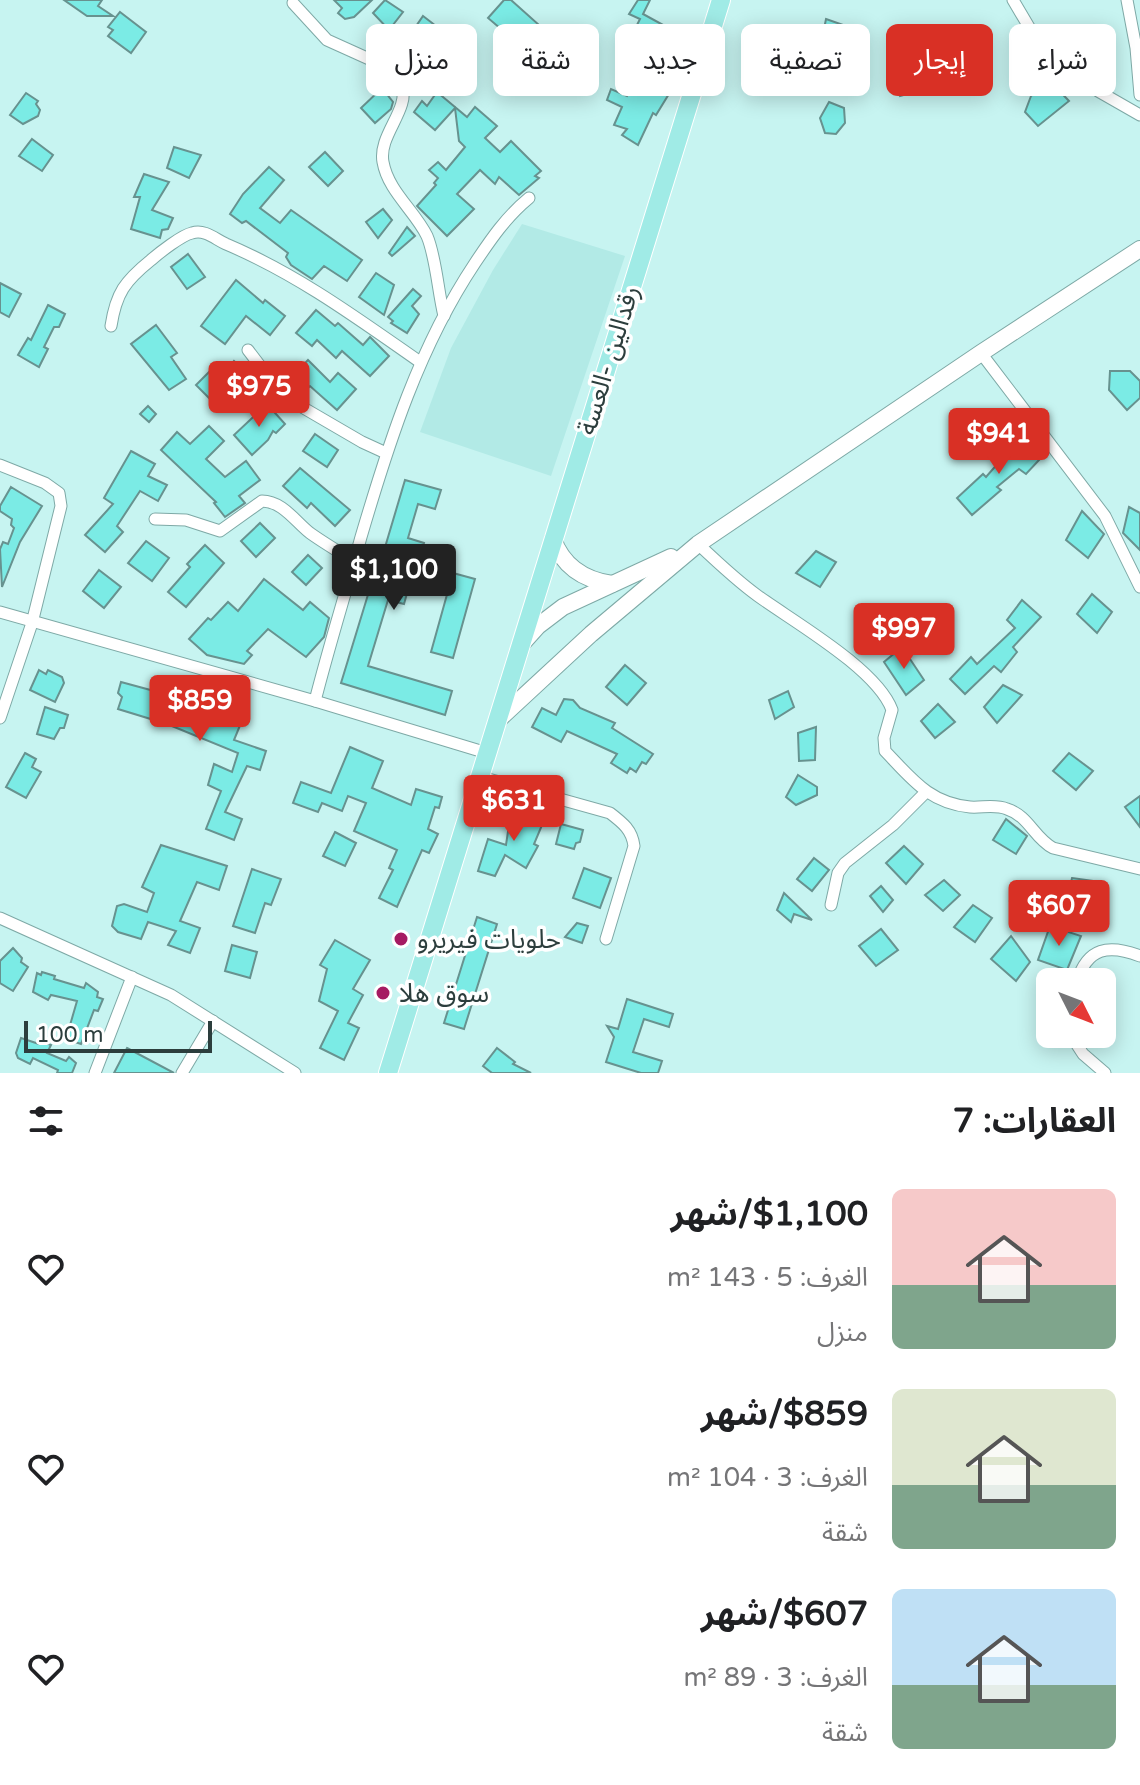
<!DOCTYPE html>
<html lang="ar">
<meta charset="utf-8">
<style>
:root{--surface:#fff;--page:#f2f2f2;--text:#202124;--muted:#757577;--accent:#d93025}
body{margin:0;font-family:"Varela Round","Noto Sans Arabic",sans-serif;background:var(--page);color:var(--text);direction:rtl;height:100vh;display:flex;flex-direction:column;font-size:30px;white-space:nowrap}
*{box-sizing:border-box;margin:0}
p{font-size:26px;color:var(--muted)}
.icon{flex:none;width:44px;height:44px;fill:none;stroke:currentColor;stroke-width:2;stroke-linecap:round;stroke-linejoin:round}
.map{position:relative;height:1073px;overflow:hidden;direction:ltr}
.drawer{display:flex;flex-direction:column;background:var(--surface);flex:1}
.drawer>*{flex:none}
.hud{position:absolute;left:24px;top:24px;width:1092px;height:72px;direction:rtl;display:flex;gap:16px}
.needle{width:52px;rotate:132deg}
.tools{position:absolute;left:1036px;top:968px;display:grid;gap:16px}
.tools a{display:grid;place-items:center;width:80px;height:80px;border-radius:12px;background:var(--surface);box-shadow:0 4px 20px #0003;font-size:40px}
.scale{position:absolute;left:24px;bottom:20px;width:188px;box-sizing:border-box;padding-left:8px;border:4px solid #2c3e3d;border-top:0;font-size:22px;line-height:28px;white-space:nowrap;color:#2c3e3d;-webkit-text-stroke:6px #fff;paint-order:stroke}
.price{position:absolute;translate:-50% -68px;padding:0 18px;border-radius:8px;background:var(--accent);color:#fff;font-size:26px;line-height:52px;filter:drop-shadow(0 2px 4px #0008)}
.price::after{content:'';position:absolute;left:50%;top:48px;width:24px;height:18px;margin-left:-12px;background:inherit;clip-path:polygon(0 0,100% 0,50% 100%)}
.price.active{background:#222;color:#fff}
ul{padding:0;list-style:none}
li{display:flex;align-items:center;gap:24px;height:200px;padding:0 24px}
li span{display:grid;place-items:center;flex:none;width:224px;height:160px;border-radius:12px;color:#555}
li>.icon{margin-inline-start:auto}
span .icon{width:96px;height:96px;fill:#fffc;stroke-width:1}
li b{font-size:34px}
h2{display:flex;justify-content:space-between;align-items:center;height:96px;padding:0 24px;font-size:34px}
.pill{padding:0 28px;border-radius:12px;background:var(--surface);box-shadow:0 4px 20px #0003;font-size:28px;line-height:72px}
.pill.active{background:var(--accent);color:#fff}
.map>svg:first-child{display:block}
.built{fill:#b2eae6}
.building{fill:#7bebe5;stroke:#67928f;stroke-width:2}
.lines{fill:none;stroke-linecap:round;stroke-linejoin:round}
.street-casing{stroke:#7ea9a6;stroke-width:13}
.secondary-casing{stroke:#7ea9a6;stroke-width:18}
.primary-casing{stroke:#fff;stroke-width:20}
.street{stroke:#fff;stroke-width:11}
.secondary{stroke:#fff;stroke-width:16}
.primary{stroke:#a0ebe6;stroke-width:18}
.poi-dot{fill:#a51b62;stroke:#fff;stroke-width:3}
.labels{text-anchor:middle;stroke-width:7;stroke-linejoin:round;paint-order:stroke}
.street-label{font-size:26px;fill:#2c3e3d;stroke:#fff}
.poi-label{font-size:26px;fill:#2c3e3d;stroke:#fff;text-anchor:start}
</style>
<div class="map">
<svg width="1140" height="1073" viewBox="0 0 1140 1073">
<rect width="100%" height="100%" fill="#c7f4f1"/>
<path class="built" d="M522 224 625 256 551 476 420 432 451 348 493 270Z"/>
<g class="building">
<path d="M64 0H102L98 6 113 16H87Z"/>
<path d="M334 0H372L354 17 345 19 338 13 342 8Z"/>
<path d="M385 0 403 12 389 30 373 13Z"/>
<path d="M504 0H511L539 25 523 44 512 34 508 35 488 18Z"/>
<path d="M638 0H650L643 14 665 26 663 31 673 36 655 72 675 84 656 115 653 113 638 145 622 135 627 129 614 125 622 107 607 100 611 89 627 96 649 59 626 47 640 19 629 14Z"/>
<path d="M120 12 146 32 131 53 108 36 113 30 108 27Z"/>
<path d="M423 16 440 29 433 50 410 35Z"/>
<path d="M826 19 849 27 840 43 823 34Z"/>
<path d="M909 51 928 59 914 92 900 96 890 82Z"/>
<path d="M1050 81 1069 101 1038 126 1025 112 1031 96Z"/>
<path d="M382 88 393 102 391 109 375 123 361 108Z"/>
<path d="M437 92 467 117 475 107 497 126 485 138 500 152 511 141 541 171 535 176 539 178 519 195 499 177 495 184 480 170 457 194 474 209 447 236 417 206 436 185 434 183 438 178 429 170 438 162 446 170 465 147 459 141 455 108 435 130 414 112 422 101 427 106Z"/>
<path d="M26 93 38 101 36 104 40 110 38 116 23 124 10 115Z"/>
<path d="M829 102 844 108 845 123 836 134 825 133 820 118Z"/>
<path d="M32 139 53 155 42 171 19 156Z"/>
<path d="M174 147 201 155 189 178 167 168Z"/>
<path d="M325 152 343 171 328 186 309 167Z"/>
<path d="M269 167 284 180 260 208 280 223 291 210 362 260 347 281 324 266 312 279 291 265 286 257 288 253 246 221 242 223 230 214 243 194Z"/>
<path d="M144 174 169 182 152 210 173 218 168 229 162 230 160 238 131 229 140 197H134Z"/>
<path d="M383 209 392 220 378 238 366 222Z"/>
<path d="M407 227 415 236 392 256 389 253Z"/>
<path d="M188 254 205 277 187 289 171 267Z"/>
<path d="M376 273 394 285 384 315 359 297Z"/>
<path d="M236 280 263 303 265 300 285 316 270 335 246 316 225 344 201 326Z"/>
<path d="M0 283 21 294 9 317 0 312Z"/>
<path d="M413 289 421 296 412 306 419 314 407 333 391 323 393 321 388 317Z"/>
<path d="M48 305 65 314 59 327H54L44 347 48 349 39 367 18 355 28 338 31 340Z"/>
<path d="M316 310 335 326 338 323 363 345 370 337 389 356 370 376 342 351 336 358 317 340 312 346 296 333Z"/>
<path d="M156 325 177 353 171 357 186 379 169 390 131 344Z"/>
<path d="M308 360 330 382 338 373 356 389 337 410 310 386 300 396 287 382Z"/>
<path d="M234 361 248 373 239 383 234 378 212 401 196 385 216 365 224 373Z"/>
<path d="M1110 371H1130L1140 381V398L1127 410 1109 390Z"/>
<path d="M267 404 285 424 276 433 273 431 268 440 252 455 234 435Z"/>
<path d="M148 406 156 414 149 422 140 414Z"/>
<path d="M209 426 224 441 206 459 225 477 246 461 260 480 239 496 245 503 225 517 214 503 216 502 161 450 177 432 190 444Z"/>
<path d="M315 434 338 450 327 467 303 451Z"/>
<path d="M1021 437 1040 459 1026 474 1019 469 997 487 1001 490 972 515 957 498 983 474 986 477Z"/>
<path d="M131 451 155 464 148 476 167 485 158 501 140 491 117 526 123 532 105 552 85 535 113 504 104 498Z"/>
<path d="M300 468 350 510 335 526 311 503 307 508 283 486Z"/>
<path d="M405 480 441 490 435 509 418 504 408 538 424 543 418 564 408 561 401 583 409 586 404 604 388 600 368 666 452 691 445 715 341 683 374 575 393 581 398 558 383 554Z"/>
<path d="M11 487 42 506 20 542 2 587 0 549 3 542 8 544 14 528 11 525 12 519 0 511V506Z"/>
<path d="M1129 507 1140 513V550L1123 533Z"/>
<path d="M1082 511 1104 534 1088 558 1066 540Z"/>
<path d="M260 523 275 538 256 557 241 541Z"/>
<path d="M146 541 169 558 152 581 128 563Z"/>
<path d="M205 545 224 563 186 607 168 592 190 567 187 564Z"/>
<path d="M816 551 836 562 820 587 796 573Z"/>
<path d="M308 555 322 568 306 585 292 572Z"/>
<path d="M99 570 121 587 104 608 83 591Z"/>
<path d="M453 573 475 579 453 658 431 652Z"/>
<path d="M264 579 303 610 310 602 329 618 324 637 306 657 268 629 247 651 252 655 244 664 207 655 189 639 208 618 211 620 228 602 238 611Z"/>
<path d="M1092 594 1112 612 1097 633 1077 614Z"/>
<path d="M1022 600 1041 617 1013 647 1017 652 1001 672 994 666 965 694 950 679 971 657 977 664 1015 628 1007 620Z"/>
<path d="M902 647 924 680 906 695 884 662Z"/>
<path d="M625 665 646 683 627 705 606 687Z"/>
<path d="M39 670 46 674 48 670 62 677 64 683 55 702 30 690Z"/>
<path d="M121 682 213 707 211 711 241 723 234 740 266 751 260 770 247 766 225 812 242 819 234 840 206 829 221 791 208 785 214 764 232 772 238 753 167 724 118 709 122 697 118 693Z"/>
<path d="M1003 685 1022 695 997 723 984 707Z"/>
<path d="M788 691 794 707 775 719 769 700Z"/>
<path d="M564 699 573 700 580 708 615 723 612 728 653 754 646 764 642 762 636 772 630 768 627 773 611 763 617 754 567 731 561 742 532 727 542 708 556 715Z"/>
<path d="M938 704 955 722 935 738 921 721Z"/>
<path d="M45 707 68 715 64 728H60L54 739 37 734Z"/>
<path d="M816 727 815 760 799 761 798 733Z"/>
<path d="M350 747 383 761 372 788 411 805 416 789 442 797 439 808 435 807 428 829 438 834 429 853 422 850 397 907 379 898 393 870 389 868 397 850 354 831 366 803 348 796 342 811 322 803 318 812 293 803 301 782 331 793Z"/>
<path d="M25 753 36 759 32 767 41 772 26 798 6 787Z"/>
<path d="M1069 753 1093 771 1076 790 1053 771Z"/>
<path d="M798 775 817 787V795L796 805 786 797Z"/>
<path d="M1140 796V827L1125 807Z"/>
<path d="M521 809 545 818 534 844 538 846 526 868 505 855 495 876 478 871 488 839 506 845 510 818 517 819Z"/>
<path d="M1006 819 1027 836 1016 854 993 840Z"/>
<path d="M561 824 583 830 580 842 576 843 574 849 556 844Z"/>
<path d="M335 832 356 843 345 866 323 856Z"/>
<path d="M161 845 227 866 219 890 197 882 180 921 200 928 190 953 168 945 176 931 148 922 141 939 118 932 112 926 117 906 124 904 147 912 154 893 142 887Z"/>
<path d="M904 846 923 864 906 884 886 863Z"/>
<path d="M814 858 829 870 812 891 797 879Z"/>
<path d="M584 868 611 878 600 908 573 898Z"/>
<path d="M252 869 281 879 271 905 265 903 255 933 233 926Z"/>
<path d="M1072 878 1094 881 1090 917 1057 905 1063 893 1068 896Z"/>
<path d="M944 880 960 895 943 911 925 895Z"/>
<path d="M1028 884 1042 898 1025 915 1010 901Z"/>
<path d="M881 886 893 900 883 912 870 896Z"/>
<path d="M784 893 812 920 794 914 791 922 777 910Z"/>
<path d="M973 905 992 918 975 942 954 927Z"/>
<path d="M477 917 497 924 464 1029 444 1023Z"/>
<path d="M577 923 588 926 582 943 565 937Z"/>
<path d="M1050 926 1081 936 1067 970 1038 960Z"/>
<path d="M881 929 898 950 876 966 859 946Z"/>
<path d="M1011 936 1030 962 1016 981 991 959Z"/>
<path d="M335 940 370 960 353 989 363 995 348 1023 359 1028 344 1060 320 1048 338 1011 319 1001 327 969 320 965Z"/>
<path d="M232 945 257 952 250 978 225 971Z"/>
<path d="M13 948 22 958 21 962 28 967 13 991 0 983V961Z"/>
<path d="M42 972 55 976 54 979 84 988 86 983 98 992 97 997 103 999 98 1011 94 1010 81 1044 66 1039 77 1001 51 995 48 1000 33 992 37 973 41 975Z"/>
<path d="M627 999 673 1014 669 1027 644 1019 633 1052 662 1061 658 1073H641L606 1062 614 1037 607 1026 618 1029Z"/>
<path d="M21 1038 39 1044 41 1041 51 1045 47 1053 66 1061 69 1057 76 1063 72 1073H57L58 1070 33 1058 30 1064 18 1058 16 1053Z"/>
<path d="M127 1048 174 1073H114Z"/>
<path d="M497 1048 515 1062 513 1064 531 1073H492L483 1066Z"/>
</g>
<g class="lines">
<g class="street-casing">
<g id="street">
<path d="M1013 0 1042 49 1098 91 1140 115"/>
<path d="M1127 0 1136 48 1140 95"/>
<path d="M293 3 327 40 378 63 402 85C410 110 378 135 383 162 388 191 415 211 427 236 436 257 438 292 444 316"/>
<path d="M111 326C116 293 125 281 151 260 159 253 182 235 192 233 205 229 215 239 226 244 297 274 357 318 420 362"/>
<path d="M248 350 283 396 362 442 386 453"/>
<path d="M981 353 1105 516 1140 587"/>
<path d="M0 465 45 483 59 493 61 506 32 623 0 718"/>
<path d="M155 519 186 520 220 531 262 501C282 501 295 521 310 533 324 543 339 552 354 561"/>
<path d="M698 544C717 562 737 581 758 596 794 622 877 669 892 710L884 738 885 751C912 779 929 803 970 807 982 808 995 804 1007 809 1029 816 1034 838 1053 848L1140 869"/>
<path d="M0 612 315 701 487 753"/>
<path d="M315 701C329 646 346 592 361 537 389 442 419 347 475 263 491 239 506 217 529 198"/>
<path d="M481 777 610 813C623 823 632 830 634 846L606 939"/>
<path d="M831 905 838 873 845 863 893 825 926 792"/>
<path d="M0 918 171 995 295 1073"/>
<path d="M1077 982C1087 947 1109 944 1140 956"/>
<path d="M1070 1034 1083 1054 1105 1073"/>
<path d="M95 1073 132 977"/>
<path d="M182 1073 213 1021"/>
</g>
</g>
<g class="secondary-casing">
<g id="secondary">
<path d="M553 539C563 567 584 580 612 584"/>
<path d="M520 646 538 626 563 607 671 557"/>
<path d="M497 721 591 634 698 544 981 353 1140 249"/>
</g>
</g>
<g class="primary-casing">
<path id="primary" d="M388 1073 721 0"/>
</g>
<use href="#street" class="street"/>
<use href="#secondary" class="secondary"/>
<use href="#primary" class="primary"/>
</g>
<g class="poi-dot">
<circle cx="401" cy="939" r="8"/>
<circle cx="383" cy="993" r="8"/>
</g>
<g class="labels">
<g class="street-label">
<text transform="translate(608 360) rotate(-73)" y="9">رقدالين -العسة</text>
</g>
<g class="poi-label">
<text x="417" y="948">حلويات فيريرو</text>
<text x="399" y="1002">سوق هلا</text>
</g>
</g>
</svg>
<div class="tools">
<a><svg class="needle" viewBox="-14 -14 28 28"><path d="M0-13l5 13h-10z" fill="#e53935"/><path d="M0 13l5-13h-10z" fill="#757577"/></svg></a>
</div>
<div class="scale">100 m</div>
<b class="price" style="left:259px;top:429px">$975</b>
<b class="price" style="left:999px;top:476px">$941</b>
<b class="price active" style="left:394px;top:612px">$1,100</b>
<b class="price" style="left:904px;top:671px">$997</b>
<b class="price" style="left:200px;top:743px">$859</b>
<b class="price" style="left:514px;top:843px">$631</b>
<b class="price" style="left:1059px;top:948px">$607</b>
<div class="hud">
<a class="pill">شراء</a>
<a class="pill active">إيجار</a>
<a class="pill">تصفية</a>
<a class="pill">جديد</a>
<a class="pill">شقة</a>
<a class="pill">منزل</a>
</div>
</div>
<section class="drawer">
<h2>العقارات: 7<svg class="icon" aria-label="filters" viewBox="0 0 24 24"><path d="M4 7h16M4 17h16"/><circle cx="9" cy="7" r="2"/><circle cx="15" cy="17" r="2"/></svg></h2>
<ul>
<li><span style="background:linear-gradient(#f6c9c9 60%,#7fa58c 0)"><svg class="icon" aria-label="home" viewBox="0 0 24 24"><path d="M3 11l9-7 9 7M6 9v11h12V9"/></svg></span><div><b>$1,100/شهر</b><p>الغرف: 5 · 143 m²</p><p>منزل</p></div><svg class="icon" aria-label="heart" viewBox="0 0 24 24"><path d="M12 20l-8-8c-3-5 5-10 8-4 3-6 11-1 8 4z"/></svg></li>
<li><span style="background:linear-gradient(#dfe7d0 60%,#7fa58c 0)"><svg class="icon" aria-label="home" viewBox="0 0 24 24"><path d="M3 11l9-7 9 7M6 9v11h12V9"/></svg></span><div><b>$859/شهر</b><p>الغرف: 3 · 104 m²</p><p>شقة</p></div><svg class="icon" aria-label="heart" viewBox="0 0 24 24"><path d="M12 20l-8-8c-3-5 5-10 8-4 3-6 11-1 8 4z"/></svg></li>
<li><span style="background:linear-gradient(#bfe0f5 60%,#7fa58c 0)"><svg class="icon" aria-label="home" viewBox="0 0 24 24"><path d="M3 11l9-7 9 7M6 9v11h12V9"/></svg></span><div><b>$607/شهر</b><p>الغرف: 3 · 89 m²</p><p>شقة</p></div><svg class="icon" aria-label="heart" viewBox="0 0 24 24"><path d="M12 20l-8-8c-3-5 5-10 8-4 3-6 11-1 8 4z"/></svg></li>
</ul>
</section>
